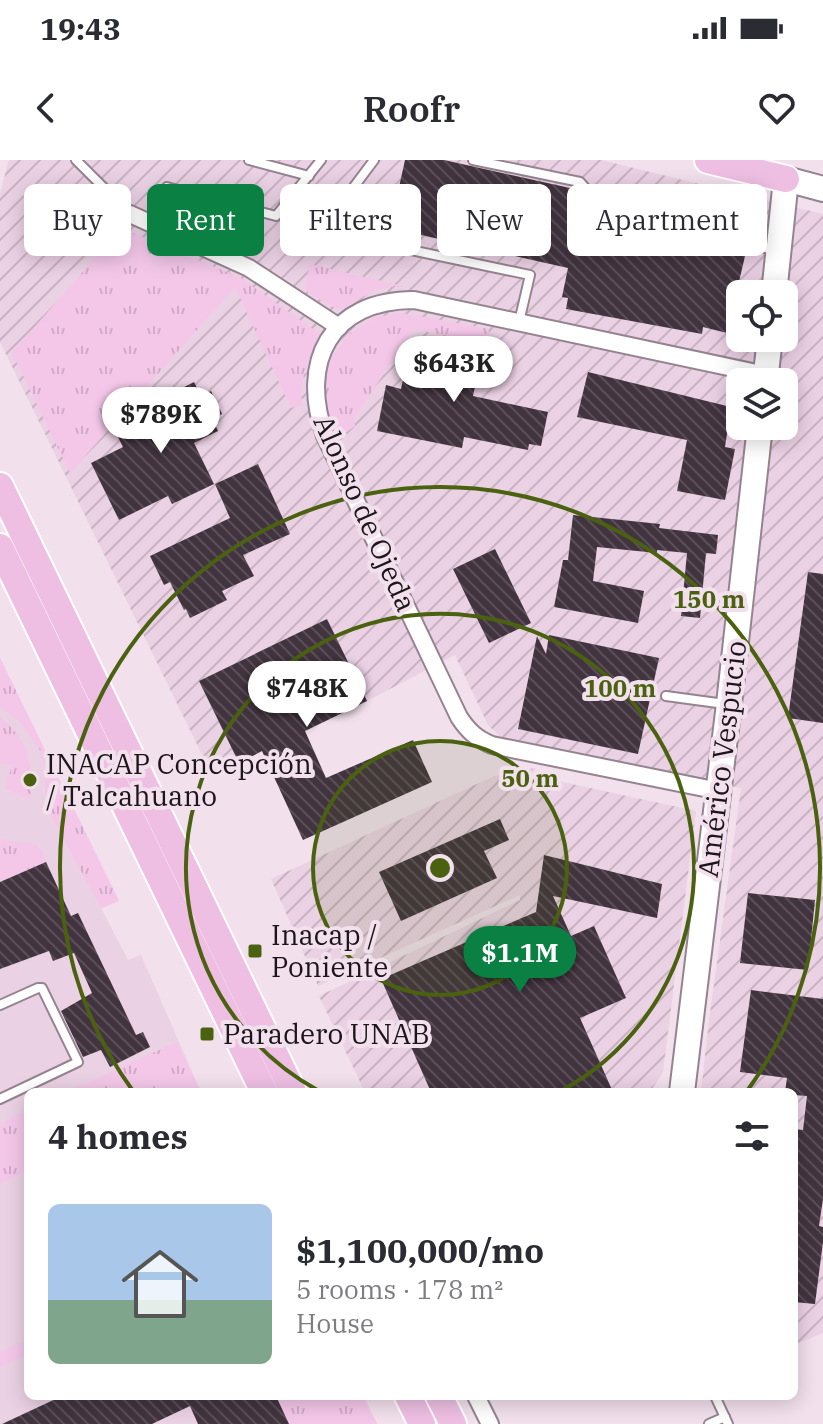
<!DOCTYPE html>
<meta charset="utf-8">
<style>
:root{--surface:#fff;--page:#f7f7f7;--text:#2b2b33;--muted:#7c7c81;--accent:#0b8043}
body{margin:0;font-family:"IBM Plex Serif",serif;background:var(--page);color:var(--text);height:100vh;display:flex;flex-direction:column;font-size:30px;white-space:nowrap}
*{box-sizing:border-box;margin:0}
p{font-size:26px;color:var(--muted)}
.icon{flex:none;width:44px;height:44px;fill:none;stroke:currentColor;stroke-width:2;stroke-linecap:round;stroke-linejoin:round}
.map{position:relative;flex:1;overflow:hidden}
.details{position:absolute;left:24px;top:928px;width:774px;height:312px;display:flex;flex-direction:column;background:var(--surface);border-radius:12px;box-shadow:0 4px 20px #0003}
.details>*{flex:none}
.guide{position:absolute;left:24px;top:24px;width:776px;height:72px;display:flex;gap:16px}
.controls{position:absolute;left:726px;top:120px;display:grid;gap:16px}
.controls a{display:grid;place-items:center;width:72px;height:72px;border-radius:12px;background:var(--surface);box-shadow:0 4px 20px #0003;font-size:40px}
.price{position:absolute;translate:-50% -68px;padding:0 18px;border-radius:28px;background:#fff;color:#222;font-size:26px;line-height:52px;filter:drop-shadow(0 2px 4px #0008)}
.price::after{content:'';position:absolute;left:50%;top:48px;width:24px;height:18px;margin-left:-12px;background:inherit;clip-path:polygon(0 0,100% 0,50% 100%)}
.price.active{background:var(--accent);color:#fff}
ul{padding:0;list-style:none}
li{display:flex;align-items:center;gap:24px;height:200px;padding:0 24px}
li span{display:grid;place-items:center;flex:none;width:224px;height:160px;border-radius:12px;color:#555}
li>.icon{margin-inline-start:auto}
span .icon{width:96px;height:96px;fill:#fffc;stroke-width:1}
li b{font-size:34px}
h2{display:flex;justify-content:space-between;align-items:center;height:96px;padding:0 24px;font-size:34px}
.tag{padding:0 28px;border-radius:12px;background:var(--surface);box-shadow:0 4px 20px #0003;font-size:28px;line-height:72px}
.tag.active{background:var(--accent);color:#fff}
.status{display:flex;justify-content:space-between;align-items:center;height:56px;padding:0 40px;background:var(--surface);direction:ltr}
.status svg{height:22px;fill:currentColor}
header{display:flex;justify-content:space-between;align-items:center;height:104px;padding:0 24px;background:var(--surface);font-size:36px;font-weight:600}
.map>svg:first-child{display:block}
.built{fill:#ebd1e4}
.industrial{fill:url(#industrial-furrows);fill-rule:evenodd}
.grass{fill:url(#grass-tufts)}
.building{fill:url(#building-back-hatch)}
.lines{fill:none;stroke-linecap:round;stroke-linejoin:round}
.lane-casing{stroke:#958490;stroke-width:12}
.street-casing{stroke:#958490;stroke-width:20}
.secondary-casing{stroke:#958490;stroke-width:28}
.primary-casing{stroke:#fff;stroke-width:30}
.lane{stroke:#fff;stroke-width:8}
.street{stroke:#fff;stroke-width:16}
.secondary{stroke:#fff;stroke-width:24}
.primary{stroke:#eebfe3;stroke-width:26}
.ring{fill:none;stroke:#4a6210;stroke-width:4}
.poi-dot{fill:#4a6210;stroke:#f2e0ed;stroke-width:3}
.labels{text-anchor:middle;stroke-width:8;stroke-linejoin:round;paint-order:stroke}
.street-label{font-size:28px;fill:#1c151a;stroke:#f2e0ed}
.poi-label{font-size:28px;fill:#1c151a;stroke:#f2e0ed;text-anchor:start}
.centre{fill:#4a6210;stroke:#f2e0ed;stroke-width:4}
.ring-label{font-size:24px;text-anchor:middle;font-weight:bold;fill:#4a6210;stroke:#f2e0ed;stroke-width:8;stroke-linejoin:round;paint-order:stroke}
</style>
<div class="status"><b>19:43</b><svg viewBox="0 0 49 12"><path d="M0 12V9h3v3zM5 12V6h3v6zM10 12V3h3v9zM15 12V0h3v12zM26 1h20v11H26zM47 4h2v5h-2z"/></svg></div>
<header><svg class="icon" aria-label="back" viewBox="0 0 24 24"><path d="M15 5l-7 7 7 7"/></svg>Roofr<svg class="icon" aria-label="heart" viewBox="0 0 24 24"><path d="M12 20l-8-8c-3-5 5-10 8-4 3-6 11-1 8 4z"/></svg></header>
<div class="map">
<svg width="823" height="1264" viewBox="0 0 823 1264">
<defs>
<pattern id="industrial-furrows" width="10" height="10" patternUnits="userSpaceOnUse" patternTransform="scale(2)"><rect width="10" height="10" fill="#ebd1e4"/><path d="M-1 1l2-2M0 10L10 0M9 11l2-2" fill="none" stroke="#c9b3c3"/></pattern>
<pattern id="grass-tufts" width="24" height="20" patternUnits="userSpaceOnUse" patternTransform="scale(2)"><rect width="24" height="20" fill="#f4c7e9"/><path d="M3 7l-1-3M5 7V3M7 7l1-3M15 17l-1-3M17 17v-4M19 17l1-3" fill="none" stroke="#d1aac7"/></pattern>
<pattern id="building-back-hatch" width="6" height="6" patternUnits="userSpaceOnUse" patternTransform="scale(2)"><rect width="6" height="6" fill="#42343f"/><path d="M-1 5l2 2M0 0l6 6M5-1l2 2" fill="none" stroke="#5a4f58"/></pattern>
</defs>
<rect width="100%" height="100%" fill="#f2e0ed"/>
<path class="built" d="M0 498 119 741 101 748 128 800 141 795 201 932H28V1236H363L377 1264H0Z"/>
<g class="industrial">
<path d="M9 0H601L823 54V1173L794 1185V932H701L708 868 741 628 511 587 488 565 455 495 367 541 212 615 0 182V33ZM740 134H784V178H740ZM740 222H784V266H740Z"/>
<path d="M535 608V616L696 651 663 912 650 932H365L319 836 520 740V735L318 826 271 719 494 616Z"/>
</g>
<g class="grass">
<path d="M121 68 241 118 320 174C308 199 300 216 302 245L291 248 235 127 70 313 12 193Z"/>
<path d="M310 104 407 127H391L375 130 342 149 335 148 308 133 305 125Z"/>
<path d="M402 153 489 169 487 184 414 169 354 258 355 266 338 278 326 259 324 221 333 195 349 174 375 157Z"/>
<path d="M0 498 119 741 101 748 45 644V604L40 590 19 561 0 547Z"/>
<path d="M0 557C28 579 34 605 30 639L5 629 12 605 0 604Z"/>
<path d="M0 679 37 685 44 694 46 702 0 721Z"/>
<path d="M177 882 201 932H67Z"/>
<path d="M28 950V1010L0 1024V964Z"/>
<path d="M28 1180V1194L0 1207V1192Z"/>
<path d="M276 1236H303L307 1240 315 1236H363L377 1264H289Z"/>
</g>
<g class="building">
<path d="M405 0H444L570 28 586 49 670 68 681 84 745 96 727 173 703 167 702 174 566 149 568 138 562 137 568 108 390 68Z"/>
<path d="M420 180 482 193 473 236 548 252 541 286 529 284 528 290 464 277 462 288 377 271 386 225 401 229 407 201 415 203Z"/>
<path d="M588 212 731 247 725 287 735 289 725 340 677 331 687 280 577 257Z"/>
<path d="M194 222 201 236 211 231 222 254 212 258 218 271 194 283 214 324 172 344 168 336 119 360 91 303 123 287 117 275 163 253 157 241Z"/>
<path d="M258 304 290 374 243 395 254 416 222 431 227 440 190 458 186 449 184 450 170 422 164 425 150 396 230 358 215 324Z"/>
<path d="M573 355 660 364 659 368 718 375 716 394 706 393 700 458 681 456 687 393 657 390V393L597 387 593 421 644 431 638 463 554 447 563 400H568Z"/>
<path d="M495 389 531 463 489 483 453 409Z"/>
<path d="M808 412 823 414V563L788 558Z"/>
<path d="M327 459 367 541 305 571 326 618 413 580 432 622 303 680 262 591 239 603 199 521Z"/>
<path d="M549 475 659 498 638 594 518 569 537 476 546 494Z"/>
<path d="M500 659 509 680 484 691 497 718 401 761 379 712Z"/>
<path d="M544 695 662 724 657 758 553 736 571 776 594 766 626 838 580 858 613 932H431L381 819 536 752Z"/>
<path d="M46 702 71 756 78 753 136 875 143 872 150 887 110 907 101 890 83 897 61 851 92 833 74 793 53 801 49 791 0 809V722Z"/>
<path d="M748 733 815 740 808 810 740 803Z"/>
<path d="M751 830 823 839V1039L819 1066 823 1067V1082L815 1144 794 1142V969L803 970 807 936 794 935V932H785L787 918 740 912Z"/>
<path d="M62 1236H276L289 1264H198L190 1246 152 1264H2Z"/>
</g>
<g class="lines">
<g class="lane-casing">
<g id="lane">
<path d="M76 0 130 54"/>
<path d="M249 0 309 16"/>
<path d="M374 0 338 48 337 64 341 68 369 74 382 84 530 115 519 162"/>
<path d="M473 0 580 22 597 41 701 61 706 77 776 90"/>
<path d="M167 27 276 56 321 0"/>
<path d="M317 83 328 70 337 64"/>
<path d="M666 536 725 544"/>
<path d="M0 845 38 828H42L78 902 0 939"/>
<path d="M715 1236 728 1264"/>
<path d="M709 1264 725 1257"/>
</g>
</g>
<g class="street-casing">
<g id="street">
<path d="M130 54 249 108 339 167"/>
<path d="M719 631 492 585C477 579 468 571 459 557L325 276C299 202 330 140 414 140L766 215"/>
<path d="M476 1236 490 1264"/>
</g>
</g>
<g class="secondary-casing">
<g id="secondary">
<path d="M774 134 786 19 823 29"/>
<path d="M765 222 770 178"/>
<path d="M682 932 729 544 760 266"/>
</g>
</g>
<g class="primary-casing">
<g id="primary">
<path d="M708 0 786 19"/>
<path d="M0 326 293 932"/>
<path d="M0 387 264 932"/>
<path d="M408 1236 422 1264"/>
<path d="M439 1236 453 1264"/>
</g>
</g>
<use href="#lane" class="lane"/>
<use href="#street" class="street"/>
<use href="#secondary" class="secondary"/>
<use href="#primary" class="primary"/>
</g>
<circle cx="440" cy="708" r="127" fill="#4a6210" fill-opacity=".12"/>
<g class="ring">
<circle cx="440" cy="708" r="127"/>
<path d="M319 931A254 254 0 1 1 561 931"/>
<path d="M133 931A380 380 0 1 1 747 931"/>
</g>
<g class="poi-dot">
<circle cx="30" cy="620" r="8"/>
<rect x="247" y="783" width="16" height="16" rx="4"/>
<rect x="199" y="866" width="16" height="16" rx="4"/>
</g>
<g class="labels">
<g class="street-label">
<text transform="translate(365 353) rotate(66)" y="10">Alonso de Ojeda</text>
<text transform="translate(722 599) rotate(-83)" y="10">Américo Vespucio</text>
</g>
<g class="poi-label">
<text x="46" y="614">INACAP Concepción<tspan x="46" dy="32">/ Talcahuano</tspan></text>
<text x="271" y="785">Inacap /<tspan x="271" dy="32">Poniente</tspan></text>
<text x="223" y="884">Paradero UNAB</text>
</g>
</g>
<circle cx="440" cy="708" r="12" class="centre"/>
<g class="ring-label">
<text x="709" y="448">150 m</text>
<text x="620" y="537">100 m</text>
<text x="530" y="627">50 m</text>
</g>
</svg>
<div class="controls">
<a><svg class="icon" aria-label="locate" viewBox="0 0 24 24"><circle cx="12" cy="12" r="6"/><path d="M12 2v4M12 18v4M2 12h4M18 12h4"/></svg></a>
<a><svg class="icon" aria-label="layers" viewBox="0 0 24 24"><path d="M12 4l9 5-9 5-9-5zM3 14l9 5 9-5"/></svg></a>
</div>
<b class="price" style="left:454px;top:244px">$643K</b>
<b class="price" style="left:161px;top:295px">$789K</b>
<b class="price" style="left:307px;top:569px">$748K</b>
<b class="price active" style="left:520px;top:834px">$1.1M</b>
<div class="guide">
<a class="tag">Buy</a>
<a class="tag active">Rent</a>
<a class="tag">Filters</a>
<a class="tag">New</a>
<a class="tag">Apartment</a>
</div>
<section class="details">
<h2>4 homes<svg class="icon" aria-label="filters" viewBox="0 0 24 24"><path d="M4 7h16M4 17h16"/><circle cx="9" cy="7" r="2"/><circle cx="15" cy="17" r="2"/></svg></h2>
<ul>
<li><span style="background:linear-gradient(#a9c7e8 60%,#7fa58c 0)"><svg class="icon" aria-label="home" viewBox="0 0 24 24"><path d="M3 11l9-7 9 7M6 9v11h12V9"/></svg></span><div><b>$1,100,000/mo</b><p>5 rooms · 178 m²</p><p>House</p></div></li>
</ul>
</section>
</div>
